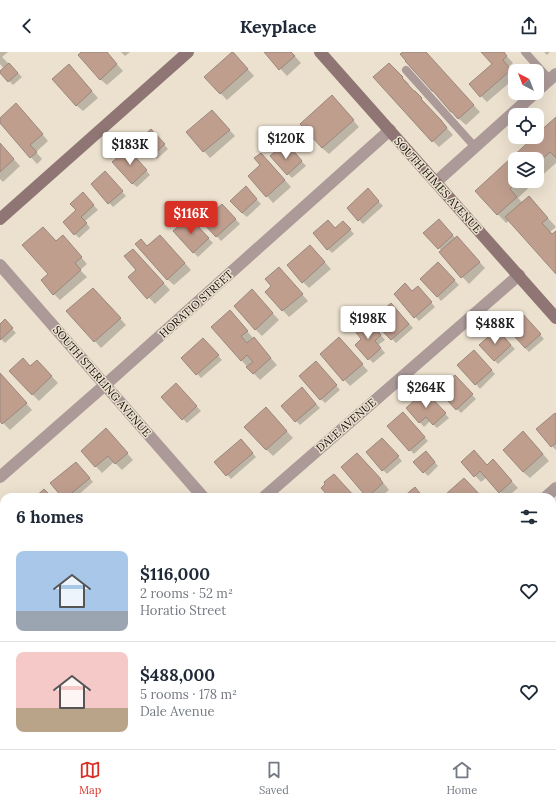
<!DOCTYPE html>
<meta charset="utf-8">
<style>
:root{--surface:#fff;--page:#f6f6f7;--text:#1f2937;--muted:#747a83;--line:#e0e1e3;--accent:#d93025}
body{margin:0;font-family:Lora,serif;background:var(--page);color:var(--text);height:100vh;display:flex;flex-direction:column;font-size:15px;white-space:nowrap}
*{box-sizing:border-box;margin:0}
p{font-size:13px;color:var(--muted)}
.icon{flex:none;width:22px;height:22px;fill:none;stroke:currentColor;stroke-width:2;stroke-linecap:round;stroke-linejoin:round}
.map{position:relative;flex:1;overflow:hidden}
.sheet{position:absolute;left:0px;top:441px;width:556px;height:256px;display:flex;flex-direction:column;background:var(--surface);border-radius:12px 12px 0 0;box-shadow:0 4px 16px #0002}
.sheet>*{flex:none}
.needle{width:26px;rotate:318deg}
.fabs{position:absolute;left:508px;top:12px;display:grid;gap:8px}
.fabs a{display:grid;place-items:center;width:36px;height:36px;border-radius:8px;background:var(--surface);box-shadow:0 4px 16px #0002;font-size:20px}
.price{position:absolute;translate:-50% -34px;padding:0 9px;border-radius:4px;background:#fff;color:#222;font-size:13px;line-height:26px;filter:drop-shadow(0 1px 2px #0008)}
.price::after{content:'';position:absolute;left:50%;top:24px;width:12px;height:9px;margin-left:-6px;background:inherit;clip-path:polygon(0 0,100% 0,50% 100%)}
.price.selected{background:var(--accent);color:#fff}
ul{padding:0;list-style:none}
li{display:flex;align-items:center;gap:12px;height:100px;padding:0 16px}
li+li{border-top:1px solid var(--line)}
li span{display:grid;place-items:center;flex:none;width:112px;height:80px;border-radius:8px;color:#555}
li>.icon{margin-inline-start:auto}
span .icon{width:48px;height:48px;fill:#fffc;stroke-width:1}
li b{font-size:17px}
h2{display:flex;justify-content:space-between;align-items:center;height:48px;padding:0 16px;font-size:17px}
header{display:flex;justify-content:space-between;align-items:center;height:52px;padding:0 16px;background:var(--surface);font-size:18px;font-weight:700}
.dock{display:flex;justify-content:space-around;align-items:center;height:56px;border-top:1px solid var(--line);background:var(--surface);font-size:11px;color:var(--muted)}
.dock a{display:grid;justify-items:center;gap:2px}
.dock .selected{color:var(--accent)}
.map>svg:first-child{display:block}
.shadow{fill:#0003}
.building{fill:#bf9e8e;stroke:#9a877d}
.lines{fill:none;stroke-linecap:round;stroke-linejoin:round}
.lane{stroke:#ab9a98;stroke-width:8}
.street{stroke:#ab9a98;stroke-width:12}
.secondary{stroke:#8f7674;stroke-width:12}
.labels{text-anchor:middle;stroke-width:3;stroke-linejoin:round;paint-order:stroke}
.street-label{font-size:11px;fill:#100c07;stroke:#ece1cf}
</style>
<header><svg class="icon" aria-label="back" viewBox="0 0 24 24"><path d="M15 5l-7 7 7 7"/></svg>Keyplace<svg class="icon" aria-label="share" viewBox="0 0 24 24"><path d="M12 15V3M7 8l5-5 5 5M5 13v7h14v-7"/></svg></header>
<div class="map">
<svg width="556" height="697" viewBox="0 0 556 697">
<rect width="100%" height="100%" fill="#ece1cf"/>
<g class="shadow">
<path d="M0 0H8L2 5 22 25 13 33 9 29 4 17 0 12Z"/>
<path d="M83 0H106L123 19 107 33 100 27Z"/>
<path d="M121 0H130L125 4Z"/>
<path d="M265 0H291L301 11 287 24Z"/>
<path d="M404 0H425L480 60 466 73 458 66Z"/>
<path d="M483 0H503L513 11 508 15 515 23V26L487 50 481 44 493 13Z"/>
<path d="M544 0H550L547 3Z"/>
<path d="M239 7 254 24 227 48 205 25Z"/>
<path d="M389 12 409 32 408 33 447 75H446L453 83 439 95 433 89Z"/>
<path d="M75 20 98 46 83 59 76 53Z"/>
<path d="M338 51 359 75 329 102 322 96Z"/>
<path d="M23 59 48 89 36 100 42 107 37 112 0 70V67Z"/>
<path d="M212 59 235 84 210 106 204 99Z"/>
<path d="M556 67V111L537 128V107H515V129H536L518 146 523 151 537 154 556 175 550 180 553 183 556 180V221L510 168 506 171 476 139Z"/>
<path d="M155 82 168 97 157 107 152 103Z"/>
<path d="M0 92 20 114 3 130 0 127Z"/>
<path d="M132 102 150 123 137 135 132 131Z"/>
<path d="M295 102 306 114 292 126 288 122 284 105Z"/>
<path d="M267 108 291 135 273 151 267 144Z"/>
<path d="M109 125 126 144 113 155 92 132Z"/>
<path d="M246 136 261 152 247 165 242 161Z"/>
<path d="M368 138 383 154 363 172 359 168Z"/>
<path d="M87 146 98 158 85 169 90 176 79 186 75 182 77 158Z"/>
<path d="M226 157 240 172 221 189 204 170Z"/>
<path d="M189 166 213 191 198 205 193 200Z"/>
<path d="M443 172 456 187 463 192 485 216 469 232 440 201 442 199 424 181Z"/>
<path d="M347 174 354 182 332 201 328 197 336 177Z"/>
<path d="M141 188 148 195 166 190 191 218 174 233 167 227Z"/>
<path d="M56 190 69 191 87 212 80 218 87 225 60 248 54 242 49 222Z"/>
<path d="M310 194 331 217 309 236 303 230Z"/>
<path d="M139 204 170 238 155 252 130 225 137 218Z"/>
<path d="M438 211 459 233 441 249 437 244Z"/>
<path d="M285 223 308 249 289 265 266 240Z"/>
<path d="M422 240 435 255 419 269 395 242Z"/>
<path d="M99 243 126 273 101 296 95 289Z"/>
<path d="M258 245 279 268 262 284 255 277Z"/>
<path d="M395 256 413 276 396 291 374 268Z"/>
<path d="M236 266 253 286 277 313 260 328 241 308Z"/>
<path d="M525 266 544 287 529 300 525 296Z"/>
<path d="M5 269 16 281 5 291 0 286V274Z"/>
<path d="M372 273 385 288 378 293 385 301 373 311 356 293 363 287Z"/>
<path d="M501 282 515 297 498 312 494 308Z"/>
<path d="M207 291 222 308 201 326 182 306Z"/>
<path d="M345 293 368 319 350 334 321 302Z"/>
<path d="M478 303 495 322 480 337 476 332Z"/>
<path d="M31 315 44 316 58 331 39 349 32 342Z"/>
<path d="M320 315 340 338 325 351 321 347Z"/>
<path d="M0 322 32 358 10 378 0 368Z"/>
<path d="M459 328 476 347 461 361 457 357Z"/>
<path d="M180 337 201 359 187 371 162 345Z"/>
<path d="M306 341 320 356 300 373 282 354Z"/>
<path d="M429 344 449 366 437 376 430 369 424 375 407 356Z"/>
<path d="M272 363 293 386 273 404 266 397Z"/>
<path d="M556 363V398L552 394Z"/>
<path d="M407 366 428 389 414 402 410 398Z"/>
<path d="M112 384 133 408 122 418 114 410 102 421 82 399Z"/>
<path d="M530 387 549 409 530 426 523 420Z"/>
<path d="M386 391 402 409 387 422 383 418Z"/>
<path d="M245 393 256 405 231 427 216 410Z"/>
<path d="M430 404 438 414 428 424 424 420Z"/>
<path d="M363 409 386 434 389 438 381 445H368L364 441Z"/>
<path d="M462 410 499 415 518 436 507 445H505L487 425 481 430Z"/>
<path d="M80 415 93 430 76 445H63Z"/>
<path d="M0 475 4 477V505L0 501Z"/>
<path d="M0 519 2 521 1 522 2 524 0 526Z"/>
<path d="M0 590 4 592V633L2 635 0 632Z"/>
<path d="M552 592 556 595V646L554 648 552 646Z"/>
<path d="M62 693H79L75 697H65Z"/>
<path d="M208 693H225L221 697H211Z"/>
<path d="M341 693H383L385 696 383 697H359L356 693 352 697H345Z"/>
</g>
<g class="building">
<path d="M81 0H107L117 12 100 28 78 3Z"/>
<path d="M232 0H233L248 17 220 42 204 25Z"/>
<path d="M264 0H291L295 4 279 18Z"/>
<path d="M403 0H426L474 53 458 67 452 60H451L433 39H432L425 31 405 9H406L400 2Z"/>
<path d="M481 0H504L507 4 503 8 511 18 480 45 469 32 492 12Z"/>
<path d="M9 11 18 21 8 30 0 21V19Z"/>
<path d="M389 11 403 25 402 26 414 39H415L422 46 421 47 441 68 447 76 432 90 373 25Z"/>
<path d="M69 12 92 39 76 54 52 27Z"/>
<path d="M332 43 354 68 322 96 300 72Z"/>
<path d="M16 51 43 82 30 93 37 100 30 106 0 71V66Z"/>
<path d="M212 58 230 78 203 100 186 80Z"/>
<path d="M556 65V106L550 100 537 112V107H515V129H518L510 137 517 145 497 163 475 139 534 85H537V82Z"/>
<path d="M151 77 165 92 152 104 138 89Z"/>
<path d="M0 91 14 107 0 120Z"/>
<path d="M291 96 302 109 287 123 270 104 278 97 283 103Z"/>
<path d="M128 97 147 118 132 132 112 110Z"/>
<path d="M261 101 285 128 266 145 248 124 260 113 254 106Z"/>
<path d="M105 119 123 139 108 152 91 132Z"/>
<path d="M246 134 257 147 242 161 230 149Z"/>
<path d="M368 136 379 149 358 169 347 156Z"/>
<path d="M83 140 94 153 81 165 87 171 74 183 63 170 76 158 70 152Z"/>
<path d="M529 144 548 166 542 171 552 182 556 179V222L505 165Z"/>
<path d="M222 152 236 167 216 185 202 170Z"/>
<path d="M189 165 209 186 193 201 173 179Z"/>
<path d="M439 167 453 183 438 197 423 181Z"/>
<path d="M328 168 335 176 343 169 351 177 327 198 313 181Z"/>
<path d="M43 175 56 189 63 183 82 205 75 211 81 218 53 243 41 228 48 222 22 193Z"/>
<path d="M160 183 185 211 167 228 135 192 141 187 147 194Z"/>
<path d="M457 184 480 210 461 226 439 200Z"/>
<path d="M310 193 325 210 302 231 287 213Z"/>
<path d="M133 197 164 231 147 247 128 225 136 218 124 204Z"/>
<path d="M438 210 455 228 437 245 420 227Z"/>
<path d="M279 215 303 242 282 259 265 240 271 234 265 227Z"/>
<path d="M405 231 412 239 418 234 432 250 414 266 394 242Z"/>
<path d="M93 236 121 266 94 290 66 259Z"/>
<path d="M252 237 273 261 255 278 234 254Z"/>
<path d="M391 251 409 272 391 288 372 268Z"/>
<path d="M230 258 248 279 241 284 247 291 254 285 271 306 253 322 246 315 253 310 247 303 241 309 211 275Z"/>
<path d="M521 260 541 282 525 296 505 274Z"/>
<path d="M5 267 13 276 0 288V272Z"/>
<path d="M368 267 381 283 375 289 381 296 368 308 355 293 361 287 355 279Z"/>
<path d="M497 277 511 293 494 309 479 293Z"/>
<path d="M339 285 363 312 343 329 320 302Z"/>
<path d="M203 286 219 303 196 323 181 306Z"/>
<path d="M474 298 492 318 475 333 457 313Z"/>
<path d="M23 306 30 314 37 308 52 324 32 343 9 319Z"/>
<path d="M316 309 337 333 320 348 299 324Z"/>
<path d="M0 321 27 351 2 372 0 369Z"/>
<path d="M455 323 473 342 456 358 438 338Z"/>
<path d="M176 331 197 354 182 368 161 345Z"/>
<path d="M302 335 316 352 295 370 281 354Z"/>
<path d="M425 339 446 361 433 373 426 365 419 371 406 356Z"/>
<path d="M266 355 287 379 266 398 244 375Z"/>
<path d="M403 360 425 385 409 399 387 374Z"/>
<path d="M555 361 556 362V391L551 395 536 377Z"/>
<path d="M106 376 128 401 115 412 108 404 95 415 81 399Z"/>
<path d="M523 379 543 402 523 420 503 398Z"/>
<path d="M382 386 399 404 382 419 366 400Z"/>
<path d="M241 387 253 401 226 424 214 410Z"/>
<path d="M474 398 487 413 493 407 512 429 499 441 480 419 474 425 461 410Z"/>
<path d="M426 399 435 410 423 421 413 410Z"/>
<path d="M357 401 381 427H380L383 431 368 445 364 441V442L341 415Z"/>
<path d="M76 410 90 426 67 445H62L50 431Z"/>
<path d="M334 422 355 445H329L321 436 325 432 324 430Z"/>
<path d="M464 426 482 445H448L446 442Z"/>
<path d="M415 435 423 445H403Z"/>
<path d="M44 437 52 445H35Z"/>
<path d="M1 473 4 476V493L0 496V474Z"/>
<path d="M556 483V517L552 513V487Z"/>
<path d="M1 587 4 591V621L0 624V588Z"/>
<path d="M552 591H553L556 594V638L554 636 552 638Z"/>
<path d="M167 693H189L193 697H171Z"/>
<path d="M308 693H323L327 697H303Z"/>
<path d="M354 693H374L369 697H358Z"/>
<path d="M458 693H490L493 697H462Z"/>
</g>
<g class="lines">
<g class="lane">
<path d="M525 0 550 28"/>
<path d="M406 18 475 95"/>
</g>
<g class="street">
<path d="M537 39 556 22"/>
<path d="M436 130 535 41"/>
<path d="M0 213 203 445"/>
<path d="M0 425 105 333 390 78"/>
<path d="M264 445 519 223"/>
<path d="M546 445 556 436"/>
<path d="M0 676 4 673"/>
<path d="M422 693 426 697"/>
<path d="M257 697 261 693"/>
</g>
<g class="secondary">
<path d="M320 0 556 266"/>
<path d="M0 167 188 0"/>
</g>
</g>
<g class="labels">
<g class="street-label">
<text transform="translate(438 133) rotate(48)" y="4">SOUTH HIMES AVENUE</text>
<text transform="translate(196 252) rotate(-42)" y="4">HORATIO STREET</text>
<text transform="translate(102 329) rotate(49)" y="4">SOUTH STERLING AVENUE</text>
<text transform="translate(346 373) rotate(-41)" y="4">DALE AVENUE</text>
</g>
</g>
</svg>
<div class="fabs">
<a><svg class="needle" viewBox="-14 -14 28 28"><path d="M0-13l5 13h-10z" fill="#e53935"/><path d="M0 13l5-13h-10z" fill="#747a83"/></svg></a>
<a><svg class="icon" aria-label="locate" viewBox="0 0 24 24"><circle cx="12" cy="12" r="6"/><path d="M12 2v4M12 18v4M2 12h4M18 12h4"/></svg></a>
<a><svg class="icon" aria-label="layers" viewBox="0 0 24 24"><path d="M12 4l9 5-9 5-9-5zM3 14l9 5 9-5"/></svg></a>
</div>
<b class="price" style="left:286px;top:108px">$120K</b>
<b class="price" style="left:130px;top:114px">$183K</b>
<b class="price selected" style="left:191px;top:183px">$116K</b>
<b class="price" style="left:368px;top:288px">$198K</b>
<b class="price" style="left:495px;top:293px">$488K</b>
<b class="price" style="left:426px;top:357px">$264K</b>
<section class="sheet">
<h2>6 homes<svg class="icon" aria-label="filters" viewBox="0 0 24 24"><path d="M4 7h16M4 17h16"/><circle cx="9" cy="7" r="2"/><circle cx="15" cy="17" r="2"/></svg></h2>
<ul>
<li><span style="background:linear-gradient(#a9c7e8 75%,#9aa5b1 0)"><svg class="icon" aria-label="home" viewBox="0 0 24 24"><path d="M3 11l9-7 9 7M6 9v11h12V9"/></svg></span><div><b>$116,000</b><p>2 rooms · 52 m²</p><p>Horatio Street</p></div><svg class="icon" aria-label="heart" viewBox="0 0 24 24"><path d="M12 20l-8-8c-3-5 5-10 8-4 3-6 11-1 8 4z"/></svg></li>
<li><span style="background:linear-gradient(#f6c9c9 70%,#b9a48a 0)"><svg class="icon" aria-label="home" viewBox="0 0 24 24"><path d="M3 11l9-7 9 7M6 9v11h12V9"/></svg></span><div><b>$488,000</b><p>5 rooms · 178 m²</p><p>Dale Avenue</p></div><svg class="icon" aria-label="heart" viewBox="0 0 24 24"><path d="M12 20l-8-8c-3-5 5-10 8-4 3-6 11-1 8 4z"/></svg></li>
</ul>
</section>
</div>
<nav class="dock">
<a class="selected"><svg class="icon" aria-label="map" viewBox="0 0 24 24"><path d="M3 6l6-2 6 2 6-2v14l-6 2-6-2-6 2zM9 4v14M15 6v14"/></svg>Map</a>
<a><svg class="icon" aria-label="saved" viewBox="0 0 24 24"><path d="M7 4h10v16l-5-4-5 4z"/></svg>Saved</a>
<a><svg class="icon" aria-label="home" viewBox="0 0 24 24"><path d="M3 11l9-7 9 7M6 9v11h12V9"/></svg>Home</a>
</nav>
